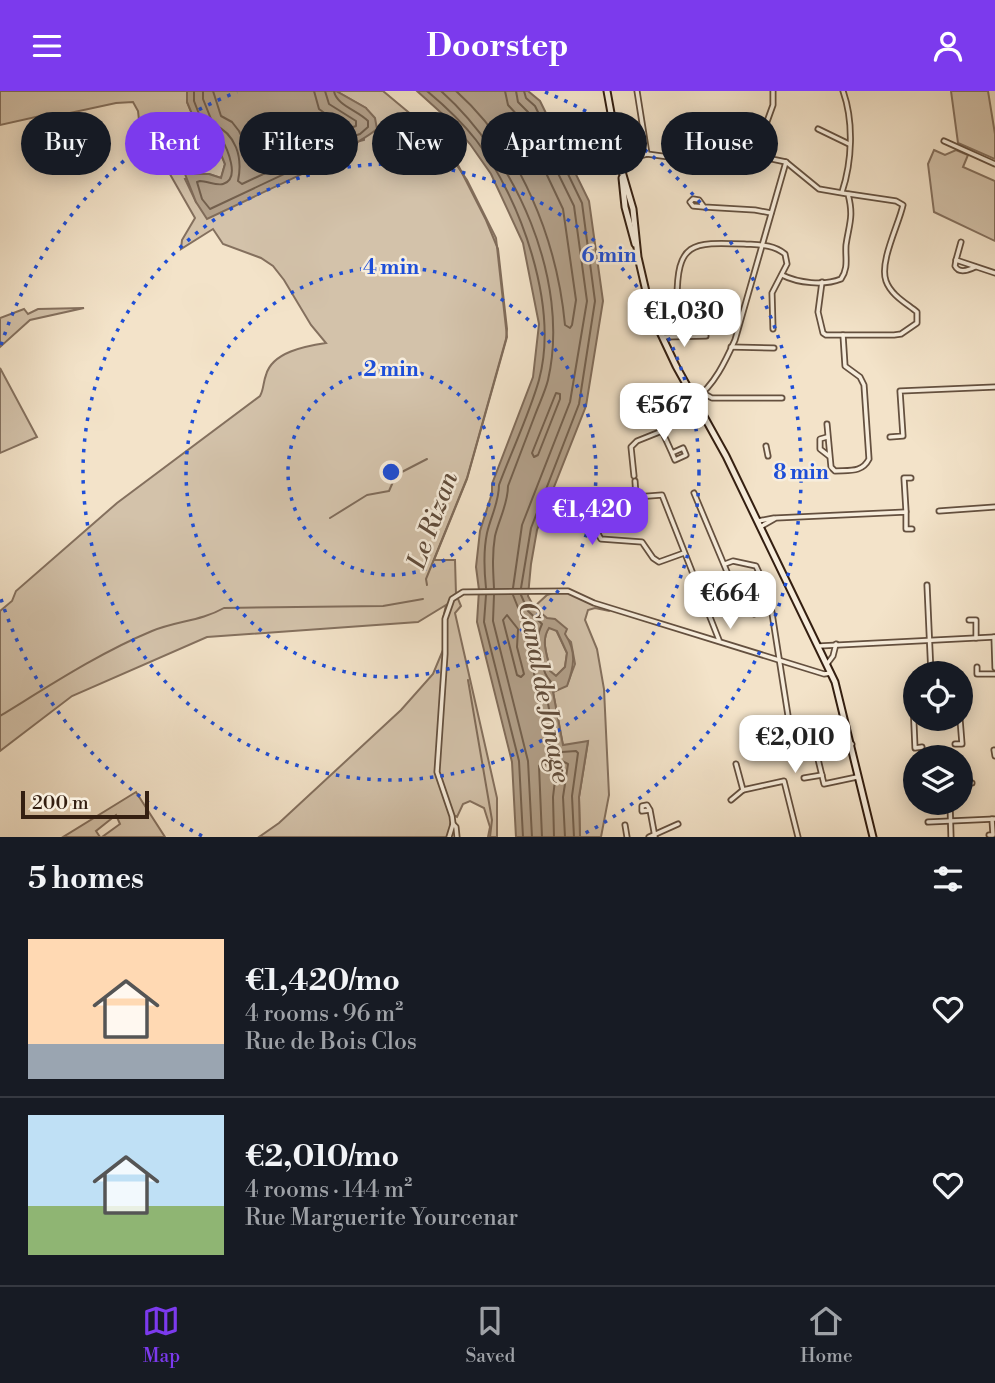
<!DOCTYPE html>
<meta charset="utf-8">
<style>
:root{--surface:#171b24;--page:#20242c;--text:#f1f3f6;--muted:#9ea1a6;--line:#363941;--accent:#7c3aed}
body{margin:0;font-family:"Libre Bodoni",serif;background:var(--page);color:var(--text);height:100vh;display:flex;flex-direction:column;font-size:26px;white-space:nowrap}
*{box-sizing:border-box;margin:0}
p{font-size:23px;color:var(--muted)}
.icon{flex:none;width:38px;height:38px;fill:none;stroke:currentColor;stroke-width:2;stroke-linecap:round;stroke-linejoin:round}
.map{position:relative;height:746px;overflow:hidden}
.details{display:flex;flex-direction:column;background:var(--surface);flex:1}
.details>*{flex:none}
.guide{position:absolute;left:21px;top:21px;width:954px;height:63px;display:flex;gap:14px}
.controls{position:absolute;left:903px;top:570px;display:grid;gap:14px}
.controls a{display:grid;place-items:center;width:70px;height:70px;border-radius:50%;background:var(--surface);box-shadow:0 4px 18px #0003;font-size:35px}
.scale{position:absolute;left:21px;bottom:18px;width:128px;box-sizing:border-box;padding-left:7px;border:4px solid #341f11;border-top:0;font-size:19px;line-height:24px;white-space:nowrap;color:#341f11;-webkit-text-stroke:5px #f7eddc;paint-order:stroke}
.price{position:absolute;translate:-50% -60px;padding:0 16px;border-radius:14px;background:#fff;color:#222;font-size:23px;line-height:46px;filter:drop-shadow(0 2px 4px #0008)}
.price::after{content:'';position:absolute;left:50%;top:42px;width:21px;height:16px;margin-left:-10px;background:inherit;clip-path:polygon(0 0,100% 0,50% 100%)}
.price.current{background:var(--accent);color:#fff}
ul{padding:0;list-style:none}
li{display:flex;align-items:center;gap:21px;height:175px;padding:0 28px}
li+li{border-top:2px solid var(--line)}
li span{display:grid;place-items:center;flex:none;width:196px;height:140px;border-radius:0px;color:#555}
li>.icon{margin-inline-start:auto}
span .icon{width:84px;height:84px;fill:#fffc;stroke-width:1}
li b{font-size:30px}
h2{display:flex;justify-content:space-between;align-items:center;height:84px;padding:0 28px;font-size:30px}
.pill{padding:0 24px;border-radius:32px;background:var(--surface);box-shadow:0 4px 18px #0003;font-size:24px;line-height:63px}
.pill.current{background:var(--accent);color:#fff}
header{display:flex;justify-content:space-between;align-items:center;height:91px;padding:0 28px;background:var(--accent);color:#fff;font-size:32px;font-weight:800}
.tabs{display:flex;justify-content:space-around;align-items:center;height:98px;border-top:2px solid var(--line);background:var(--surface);font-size:19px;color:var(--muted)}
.tabs a{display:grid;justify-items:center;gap:4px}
.tabs .current{color:var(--accent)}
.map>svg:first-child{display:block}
.green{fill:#d3c2aa;stroke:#84705e;stroke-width:2}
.water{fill:#b2a08a;stroke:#806c5a;stroke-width:2;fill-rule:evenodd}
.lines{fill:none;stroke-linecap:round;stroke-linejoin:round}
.shore{stroke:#73604e;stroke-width:2}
.stream{stroke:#806c5a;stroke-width:2}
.street-casing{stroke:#64503f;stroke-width:7}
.secondary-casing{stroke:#341f11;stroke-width:9}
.street{stroke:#f7eddc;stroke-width:3.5}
.secondary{stroke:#f7eddc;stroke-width:5}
.ring{fill:none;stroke:#1d4ed8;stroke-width:3.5;stroke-dasharray:3.5 7}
.labels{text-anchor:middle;stroke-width:5;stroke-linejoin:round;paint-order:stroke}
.water-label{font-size:26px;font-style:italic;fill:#604c3b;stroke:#f7eddc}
.centre{fill:#1d4ed8;stroke:#f7eddc;stroke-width:3.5}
.ring-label{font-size:21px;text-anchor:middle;font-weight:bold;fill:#1d4ed8;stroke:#f7eddc;stroke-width:5;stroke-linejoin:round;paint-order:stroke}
</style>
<header><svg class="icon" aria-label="menu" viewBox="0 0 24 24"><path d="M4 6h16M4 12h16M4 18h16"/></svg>Doorstep<svg class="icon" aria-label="person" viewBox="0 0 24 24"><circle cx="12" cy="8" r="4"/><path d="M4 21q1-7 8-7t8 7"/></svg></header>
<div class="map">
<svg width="995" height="746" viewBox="0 0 995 746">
<rect width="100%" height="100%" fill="#f3e3c9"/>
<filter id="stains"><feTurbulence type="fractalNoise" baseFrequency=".00286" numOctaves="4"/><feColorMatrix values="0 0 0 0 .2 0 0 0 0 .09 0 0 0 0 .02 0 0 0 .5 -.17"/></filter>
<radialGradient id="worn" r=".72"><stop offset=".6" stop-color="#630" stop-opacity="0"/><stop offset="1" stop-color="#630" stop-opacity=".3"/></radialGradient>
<g class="green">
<path d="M0 0H187V11L203 48 216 51 225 73 221 87 209 83 185 88 196 111 307 80 340 65 352 52 364 49 366 17 336 0H383L419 30 444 56 467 89 496 147 507 246 467 388 434 469H455L456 503 461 515 455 522 497 707V746H488L490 736 484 717 470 710 463 713 457 726 453 724 450 746H259L279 732 401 619 433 583 443 559V528L446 514 418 531 207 546 72 605 0 660V520L12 510 16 500 117 412 260 305C264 298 263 291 266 284 272 261 306 255 326 252L311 234 284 189 273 175 261 167 223 153 213 138 181 158 182 149 195 127 139 29 138 20 133 11 116 12 56 25 49 23 0 34Z"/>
<path d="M951 0H988L995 43V68L958 52Z"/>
<path d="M934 59 945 64 956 59 968 64 963 76 995 90V150L934 121 928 73Z"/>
<path d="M84 217 30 229 0 256V227L24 218 28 223 38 218Z"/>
<path d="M0 277 37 346 0 362Z"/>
<path d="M556 501 568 502 611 518 609 520 595 517 588 519 585 529 597 558 604 598 609 704 601 746H580L579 706 588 651 563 655 553 601 567 594 575 573 571 551 534 516 547 504Z"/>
<path d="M549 536 556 539 567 562 565 576 556 585 550 580C548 564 540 551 549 536Z"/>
<path d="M136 701 165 746H102L120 733 116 724 96 740 100 746H63Z"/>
</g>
<g class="water">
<path d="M187 0H336L366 17 375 27 377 38C365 48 351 53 340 65L207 128 196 111 185 83H209L221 87 225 73 216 51 203 48 201 45 187 11Z"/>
<path d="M417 0H528L540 10 589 110 603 210 586 315 537 439 531 473 528 505 534 516 547 527 555 528 567 538 565 543C577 561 574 576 567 595L553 601 563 654 588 650 579 706 580 746H516L512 671 477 531 479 499 476 476 480 440 492 402V393L533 286 539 233 523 152 491 83 470 53 448 28ZM549 537 557 540 567 562 565 576 556 585 550 580C548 564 540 551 549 537Z"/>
</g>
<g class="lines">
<g class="shore">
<path d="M194 0V10L206 41 221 47C227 57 241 88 223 93 217 95 207 90 200 90L197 91 202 108 210 118 335 59 348 47 360 43 368 36V30C359 20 336 14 334 0"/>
<path d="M203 0V8L213 33C236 43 243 66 238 90L242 93 330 52 342 40 356 35V30L329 13 325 0"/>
<path d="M213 0 221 25 232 31 239 40 246 54 251 73 254 76 324 43 333 34 334 29 319 18 314 0"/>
<path d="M427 0C445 15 462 31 476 49 521 108 559 215 539 289 529 324 512 359 499 394 499 411 491 425 487 442 483 461 484 478 486 497"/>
<path d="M441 0C515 66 571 189 548 289 545 301 539 313 535 324 526 348 517 371 508 395 508 413 499 428 495 445 492 463 493 479 494 497"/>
<path d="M456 0C521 58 557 149 565 234L570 237 572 234 576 209 563 118 520 27 508 14 505 0"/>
<path d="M556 302 560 303V308L538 364 534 366 532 362Z"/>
<path d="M513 497 522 434 570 311 587 210 574 115 528 21 518 11 516 0"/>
<path d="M521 497 531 437 579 313 595 210 582 112 535 15 526 7 524 0"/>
<path d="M486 504 484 531 519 670 523 746"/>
<path d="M494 504 493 530 528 670 532 746"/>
<path d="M513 504 521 524 531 535 528 554 533 568 534 583 539 593 538 604 548 657 554 666 568 673 563 706 565 746"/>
<path d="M521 504 528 520 542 533C535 549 537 550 541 566 545 579 542 580 551 591L546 602 556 655 562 661 576 660 578 662 572 705 574 746"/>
<path d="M507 524 518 538 517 556 524 583 521 586 517 584 503 529Z"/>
<path d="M542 746 539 675 543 671 556 681 553 706 554 746"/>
</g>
<g class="stream">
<path d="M412 26 436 48 458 74 486 129 498 158 507 238 506 248 467 387 426 488 427 494"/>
<path d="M330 427 367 404 389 400 396 384 427 368"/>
<path d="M468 589 492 729 490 746"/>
<path d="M0 625C49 595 99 562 152 540 176 530 201 530 224 517L383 515 423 508"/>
</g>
<g class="street-casing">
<g id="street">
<path d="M637 0 647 63"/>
<path d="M818 38 849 53"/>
<path d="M944 50 995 73"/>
<path d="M756 61 773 14V0"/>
<path d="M620 70 647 63 669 66 688 62 704 69 721 72 756 61 762 66 786 71 819 98 848 103C854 126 849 133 846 154 845 167 849 176 841 188 824 195 798 192 782 184"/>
<path d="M842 101C852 71 854 31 843 0"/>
<path d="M704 116 699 109 693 108 690 111 693 115 704 116 755 119 771 122"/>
<path d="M961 151 956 169 995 182"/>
<path d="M956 169 955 175C959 183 969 179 975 176"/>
<path d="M822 191 818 221 823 242 826 244H894L901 243 917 232V221C906 212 891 204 886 190 879 171 899 133 903 114L896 110 849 103"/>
<path d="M648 209H699L716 218"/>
<path d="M677 209C677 151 691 151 744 153 759 154 773 153 785 163L787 173 772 202 773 238"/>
<path d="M663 246 706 245"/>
<path d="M731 256 774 257"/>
<path d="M703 302 712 307H782"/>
<path d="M695 308C714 295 726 269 735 249L786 71"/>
<path d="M827 333 831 376 835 380C849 379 862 382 869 368L864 294 860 286 845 275 843 244"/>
<path d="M662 340 672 362 683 357 686 364 675 369 672 362"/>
<path d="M827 346 820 348V358L829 365"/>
<path d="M890 346 903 345 900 300 995 296"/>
<path d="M766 355 768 365"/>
<path d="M634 385 631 356 637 350 662 340 680 320 700 318"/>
<path d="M635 390 636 405"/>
<path d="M694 402 743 519 754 523 770 516"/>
<path d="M906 420 904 387H911"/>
<path d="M939 420 995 416"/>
<path d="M758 430 774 427"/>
<path d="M760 436 776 427 906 421V438H912"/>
<path d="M684 462 659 471 653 467 642 451 601 448C595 439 592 419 596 409L662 404 719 549"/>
<path d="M725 473 733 470 756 475 769 503 789 631 799 635"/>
<path d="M927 494 931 583"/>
<path d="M969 529H976V547"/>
<path d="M994 546 995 577"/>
<path d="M819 555 995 546"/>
<path d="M827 573 833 565 836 553"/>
<path d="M977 576V583H995"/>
<path d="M915 611H913L915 657 922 656"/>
<path d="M852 653 817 664 824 693 857 686"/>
<path d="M955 653H962L960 628"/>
<path d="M994 659 995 665"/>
<path d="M800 663 811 661 817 664"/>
<path d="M736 673 743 699 784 690 798 746"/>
<path d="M804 687 822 684"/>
<path d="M961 692H972"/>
<path d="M731 709 743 699"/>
<path d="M950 712 951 746"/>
<path d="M650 719 642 720V715L647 714 650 719 655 746"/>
<path d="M928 731 995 728"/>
<path d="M453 733 456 736 457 746"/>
<path d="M625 734 627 746"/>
<path d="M989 744H993L992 728"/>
<path d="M449 746 453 733 452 725 437 681 445 563V528L452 508 463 501 568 500 594 512 824 583 831 582"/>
<path d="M649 746 678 733"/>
</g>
</g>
<g class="secondary-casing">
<g id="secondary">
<path d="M607 0 621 77"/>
<path d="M621 77 633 118 638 166 651 222 676 275 726 365 835 591 873 746"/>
<path d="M622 87 625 116 635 153"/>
</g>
</g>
<use href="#street" class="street"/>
<use href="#secondary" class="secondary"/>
</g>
<g class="ring">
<circle cx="391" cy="381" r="103"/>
<circle cx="391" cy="381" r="205"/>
<circle cx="391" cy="381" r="308"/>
<path d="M202 745A410 410 0 0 1 1 508M1 254A410 410 0 0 1 237 1M545 1A410 410 0 0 1 580 745"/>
</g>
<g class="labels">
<g class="water-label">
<text transform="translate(432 429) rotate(-70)" y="9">Le Rizan</text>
<text transform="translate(545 601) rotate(79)" y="9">Canal de Jonage</text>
</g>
</g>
<circle cx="391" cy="381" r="10" class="centre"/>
<g class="ring-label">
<text x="609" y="171">6 min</text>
<text x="391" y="183">4 min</text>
<text x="391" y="285">2 min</text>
<text x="801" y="388">8 min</text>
</g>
<rect width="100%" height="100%" filter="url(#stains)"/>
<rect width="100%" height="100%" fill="url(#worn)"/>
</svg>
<div class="controls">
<a><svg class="icon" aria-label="locate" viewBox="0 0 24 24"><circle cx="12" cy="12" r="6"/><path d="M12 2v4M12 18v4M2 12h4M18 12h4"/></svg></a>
<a><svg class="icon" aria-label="layers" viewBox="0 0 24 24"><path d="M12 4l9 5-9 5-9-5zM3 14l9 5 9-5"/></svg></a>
</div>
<div class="scale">200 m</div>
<b class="price" style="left:684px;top:258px">€1,030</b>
<b class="price" style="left:664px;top:352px">€567</b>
<b class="price current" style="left:592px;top:456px">€1,420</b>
<b class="price" style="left:730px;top:540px">€664</b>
<b class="price" style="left:795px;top:684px">€2,010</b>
<div class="guide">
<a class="pill">Buy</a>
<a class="pill current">Rent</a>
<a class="pill">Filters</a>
<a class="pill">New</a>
<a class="pill">Apartment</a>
<a class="pill">House</a>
</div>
</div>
<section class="details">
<h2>5 homes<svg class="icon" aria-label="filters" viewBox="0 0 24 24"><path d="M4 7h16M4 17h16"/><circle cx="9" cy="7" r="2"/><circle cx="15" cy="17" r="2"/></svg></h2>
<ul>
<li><span style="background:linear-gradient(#ffd9b3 75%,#9aa5b1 0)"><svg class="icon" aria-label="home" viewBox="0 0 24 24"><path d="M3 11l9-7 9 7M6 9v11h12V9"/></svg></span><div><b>€1,420/mo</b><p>4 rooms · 96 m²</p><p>Rue de Bois Clos</p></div><svg class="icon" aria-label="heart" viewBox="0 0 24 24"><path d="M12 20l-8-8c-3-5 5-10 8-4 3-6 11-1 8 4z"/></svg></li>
<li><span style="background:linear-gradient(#bfe0f5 65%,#8fb573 0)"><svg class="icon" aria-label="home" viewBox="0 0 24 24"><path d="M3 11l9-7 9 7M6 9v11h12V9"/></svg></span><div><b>€2,010/mo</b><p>4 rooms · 144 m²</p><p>Rue Marguerite Yourcenar</p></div><svg class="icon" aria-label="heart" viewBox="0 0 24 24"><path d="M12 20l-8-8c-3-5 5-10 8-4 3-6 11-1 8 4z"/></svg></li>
</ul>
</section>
<nav class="tabs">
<a class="current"><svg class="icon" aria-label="map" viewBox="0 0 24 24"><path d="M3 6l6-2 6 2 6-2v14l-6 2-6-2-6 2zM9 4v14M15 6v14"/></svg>Map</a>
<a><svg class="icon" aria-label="saved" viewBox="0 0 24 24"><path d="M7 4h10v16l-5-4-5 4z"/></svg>Saved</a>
<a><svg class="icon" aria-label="home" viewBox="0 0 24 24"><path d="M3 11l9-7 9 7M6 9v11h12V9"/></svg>Home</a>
</nav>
